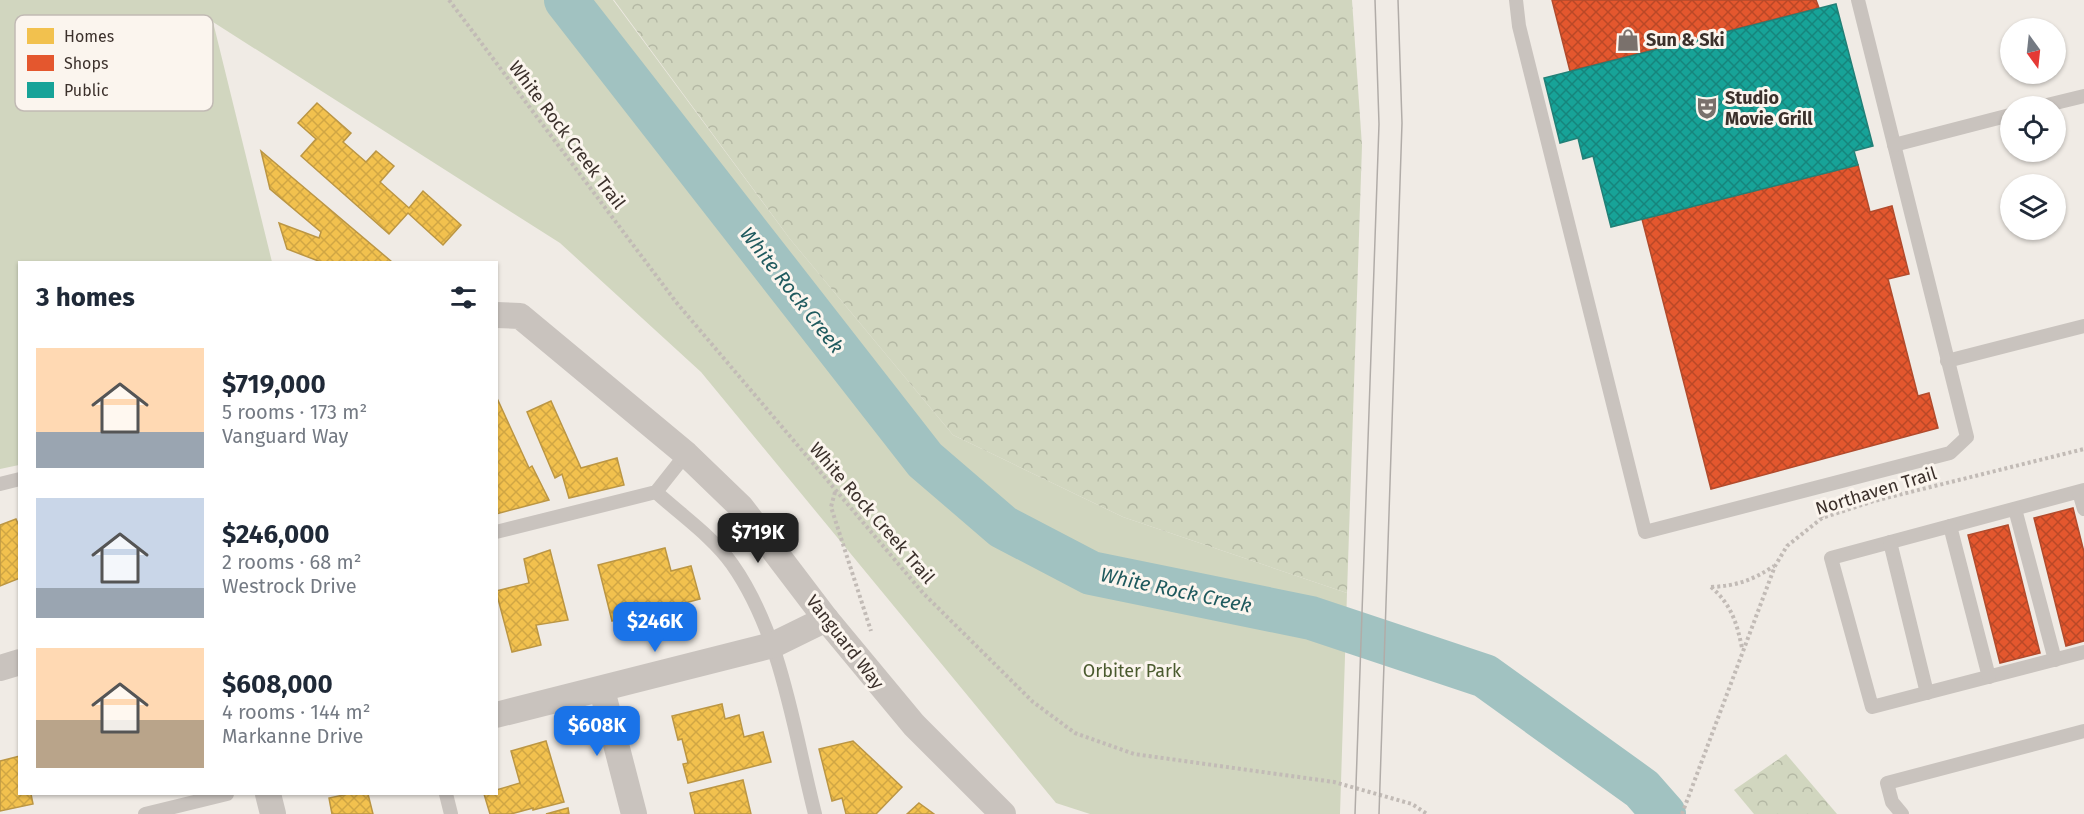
<!DOCTYPE html>
<meta charset="utf-8">
<style>
:root{--surface:#fff;--page:#f2f2f3;--text:#1f2937;--muted:#747a83;--accent:#1a73e8}
body{margin:0;font-family:"Fira Sans",sans-serif;background:var(--page);color:var(--text);height:100vh;display:flex;flex-direction:column;font-size:22px;white-space:nowrap}
*{box-sizing:border-box;margin:0}
p{font-size:20px;color:var(--muted)}
.icon{flex:none;width:33px;height:33px;fill:none;stroke:currentColor;stroke-width:2;stroke-linecap:round;stroke-linejoin:round}
.map{position:relative;flex:1;overflow:hidden}
.details{position:absolute;left:18px;top:261px;width:480px;height:534px;display:flex;flex-direction:column;background:var(--surface);border-radius:0px;box-shadow:0 2px 4px #0004}
.details>*{flex:none}
.needle{width:39px;rotate:165deg}
.buttons{position:absolute;left:2000px;top:18px;display:grid;gap:12px}
.buttons a{display:grid;place-items:center;width:66px;height:66px;border-radius:50%;background:var(--surface);box-shadow:0 2px 4px #0004;font-size:30px}
.price{position:absolute;translate:-50% -51px;padding:0 14px;border-radius:12px;background:var(--accent);color:#fff;font-size:20px;line-height:39px;filter:drop-shadow(0 2px 3px #0008)}
.price::after{content:'';position:absolute;left:50%;top:36px;width:18px;height:14px;margin-left:-9px;background:inherit;clip-path:polygon(0 0,100% 0,50% 100%)}
.price.current{background:#222;color:#fff}
ul{padding:0;list-style:none}
li{display:flex;align-items:center;gap:18px;height:150px;padding:0 18px}
li span{display:grid;place-items:center;flex:none;width:168px;height:120px;border-radius:0px;color:#555}
li>.icon{margin-inline-start:auto}
span .icon{width:72px;height:72px;fill:#fffc;stroke-width:1}
li b{font-size:26px}
h2{display:flex;justify-content:space-between;align-items:center;height:72px;padding:0 18px;font-size:26px}
.map>svg:first-child{display:block}
.green{fill:#d1d6bf}
.forest{fill:url(#forest-crowns)}
.homes{fill:url(#homes-cross-hatch);stroke:#bb9644;stroke-width:1.5}
.shops{fill:url(#shops-cross-hatch);stroke:#b14b2d;stroke-width:1.5}
.public{fill:url(#public-cross-hatch);stroke:#228077;stroke-width:1.5}
.lines{fill:none;stroke-linecap:round;stroke-linejoin:round}
.river{stroke:#a1c2c1;stroke-width:44}
.path{stroke:#c2bbb6;stroke-width:4;stroke-dasharray:3 3;stroke-linecap:butt}
.lane{stroke:#c9c3be;stroke-width:14}
.street{stroke:#c9c3be;stroke-width:26}
.tram{stroke:#b1aca8;stroke-width:1.5}
.labels{text-anchor:middle;stroke-width:6;stroke-linejoin:round;paint-order:stroke}
.poi-label{font-size:18px;font-weight:bold;fill:#3b302b;stroke:#fbf5ee;text-anchor:start}
.street-label{font-size:18px;fill:#3b302b;stroke:#fbf5ee}
.park-label{font-size:18px;fill:#4a5a2e;stroke:#fbf5ee}
.water-label{font-size:20px;font-style:italic;fill:#1f5a5e;stroke:#fbf5ee}
.key{fill:#fbf5ee;stroke:#c1bab4;stroke-width:1.5}
.key-label{font-size:16px;fill:#3b302b}
</style>
<div class="map">
<svg width="2084" height="814" viewBox="0 0 2084 814">
<defs>
<pattern id="forest-crowns" width="20" height="18" patternUnits="userSpaceOnUse" patternTransform="scale(1.5)"><rect width="20" height="18" fill="#d1d6bf"/><path d="M2 6a3 3 0 1 1 6 0M12 15a3 3 0 1 1 6 0" fill="none" stroke="#b4b8a4"/></pattern>
<pattern id="homes-cross-hatch" width="8" height="8" patternUnits="userSpaceOnUse" patternTransform="scale(1.5)"><rect width="8" height="8" fill="#f2c14e"/><path d="M0 0l8 8M0 8l8-8" fill="none" stroke="#d0a644"/></pattern>
<pattern id="shops-cross-hatch" width="8" height="8" patternUnits="userSpaceOnUse" patternTransform="scale(1.5)"><rect width="8" height="8" fill="#e4572e"/><path d="M0 0l8 8M0 8l8-8" fill="none" stroke="#ba4827"/></pattern>
<pattern id="public-cross-hatch" width="8" height="8" patternUnits="userSpaceOnUse" patternTransform="scale(1.5)"><rect width="8" height="8" fill="#17a398"/><path d="M0 0l8 8M0 8l8-8" fill="none" stroke="#16857c"/></pattern>
</defs>
<rect width="100%" height="100%" fill="#f0ebe5"/>
<path class="green" d="M0 0H613L790 239 953 435 1123 517 1347 593 1340 814H1090L1056 803 701 372 560 243 213 22 272 262H20L19 465 0 469Z"/>
<g class="forest">
<path d="M614 0H1352L1362 146 1347 593 1123 517 953 435 790 239Z"/>
<path d="M1786 754 1837 814H1754L1734 790Z"/>
</g>
<g class="homes">
<path d="M317 103 351 133 343 142 366 162 376 151 394 166 380 182 409 208 423 191 461 225 443 245 408 213 389 234 301 156 316 139 298 123Z"/>
<path d="M261 151 392 262H321L287 249 279 223 319 238 321 232 270 189Z"/>
<path d="M496 396 529 468 532 466 549 500 496 514Z"/>
<path d="M551 401 581 468 617 458 624 485 569 498 562 474 555 478 527 412Z"/>
<path d="M16 519 20 528V578L0 586V525Z"/>
<path d="M665 548 671 571 691 566 700 599 670 607 671 611 625 622 624 617 612 621 598 565Z"/>
<path d="M550 550 568 620 536 625 541 645 512 652 496 591 529 583 524 559Z"/>
<path d="M722 704 725 719 739 715 744 737 763 732 771 762 688 783 683 764 688 763 682 739 678 740 672 716Z"/>
<path d="M546 741 564 802 533 810V808L511 814H490L484 794H496V790L520 783 511 751Z"/>
<path d="M853 741 902 787 876 814H846L842 798 832 801 819 749Z"/>
<path d="M20 756V794H31L33 804 0 811V761Z"/>
<path d="M743 780 751 814H695L690 793Z"/>
<path d="M348 794H368L373 814H332L329 798Z"/>
<path d="M919 803 934 814H907Z"/>
<path d="M568 808 569 814H546L564 809Z"/>
</g>
<g class="shops">
<path d="M1552 0H1816L1819 8 1570 71Z"/>
<path d="M1858 165 1870 212 1892 206 1909 274 1888 279 1918 396 1929 393 1938 428 1711 489 1642 219Z"/>
<path d="M2073 508 2084 552V641L2066 646 2034 518Z"/>
<path d="M2008 525 2040 653 2000 663 1968 535Z"/>
</g>
<path class="public" d="M1836 4 1873 146 1854 151 1858 165 1611 227 1593 156 1583 159 1578 138 1560 143 1544 78Z"/>
<g class="lines">
<path class="river" d="M566 0 925 460 1003 527 1091 573 1311 618 1485 676 1642 789 1664 814"/>
<g class="path">
<path d="M449 0 676 302 923 593 1033 702 1075 733 1134 754 1334 782 1412 804 1427 814"/>
<path d="M835 492 831 507 871 631"/>
<path d="M1818 504 1822 518"/>
<path d="M1711 587C1731 604 1737 623 1742 648"/>
<path d="M1711 587C1736 586 1753 580 1774 566"/>
<path d="M1682 814 1775 566 1787 546 1822 518 1874 501 2084 449"/>
</g>
<g class="lane">
<path d="M1516 0 1519 26 1645 532 1950 453 1967 437 1858 0"/>
<path d="M2043 106 2084 96"/>
<path d="M1894 145 2010 115"/>
<path d="M1947 361 2084 326"/>
<path d="M0 484 20 479"/>
<path d="M2084 490 1831 558 1872 707 2084 652"/>
<path d="M656 492C681 515 713 537 732 564 782 635 794 732 815 814"/>
<path d="M2079 492 2084 509"/>
<path d="M2015 509 2055 660"/>
<path d="M1950 526 1989 677"/>
<path d="M496 532 656 492 686 454"/>
<path d="M1890 542 1927 693"/>
<path d="M446 794 451 814"/>
<path d="M145 814 227 794"/>
<path d="M1902 814 1892 802 1887 783 2084 731"/>
</g>
<g class="street">
<path d="M496 315 520 316 686 454 741 507 826 619 914 725 1003 814"/>
<path d="M0 668 20 662"/>
<path d="M602 690 634 814"/>
<path d="M496 715 773 645 826 619"/>
<path d="M268 794 273 814"/>
</g>
<g class="tram">
<path d="M1355 814 1379 124 1375 0"/>
<path d="M1379 814 1402 123 1398 0"/>
</g>
</g>
<defs>
<g id="shop-bare" transform="scale(1.8)"><path d="M-5-2.5h2.3a2.7 3.5 0 0 1 5.4 0H5L5.5 6h-11ZM-1.5-2.5h3a1.5 2.3 0 0 0-3 0Z" fill="#7a716c" stroke="#fbf5ee" stroke-width="2.5" paint-order="stroke"/></g>
<g id="theatre-bare" transform="scale(1.8)"><path d="M-5-5.5Q0-4 5-5.5V0Q5 5 0 6Q-5 5-5 0ZM-3.3-2.5H-1v1.5H-3.3ZM1-2.5H3.3v1.5H1ZM-2.8 1Q0 5.5 2.8 1Z" fill="#7a716c" stroke="#fbf5ee" stroke-width="2.5" paint-order="stroke"/></g>
</defs>
<g fill-rule="evenodd">
<use href="#shop-bare" x="1628" y="40"/>
<use href="#theatre-bare" x="1707" y="108"/>
</g>
<g class="labels">
<g class="poi-label">
<text x="1646" y="46">Sun &amp; Ski</text>
<text x="1725" y="104">Studio<tspan x="1725" dy="21">Movie Grill</tspan></text>
</g>
<g class="street-label">
<text transform="translate(567 135) rotate(53)" y="6">White Rock Creek Trail</text>
<text transform="translate(1876 491) rotate(-17)" y="6">Northaven Trail</text>
<text transform="translate(872 513) rotate(49)" y="6">White Rock Creek Trail</text>
<text transform="translate(845 642) rotate(52)" y="6">Vanguard Way</text>
</g>
<g class="park-label">
<text x="1132" y="677">Orbiter Park</text>
</g>
<g class="water-label">
<text transform="translate(792 290) rotate(52)" y="7">White Rock Creek</text>
<text transform="translate(1176 590) rotate(12)" y="7">White Rock Creek</text>
</g>
</g>
<rect x="15" y="15" width="198" height="96" rx="9" class="key"/>
<rect x="27" y="28" width="27" height="16" fill="#f2c14e"/>
<rect x="27" y="55" width="27" height="16" fill="#e4572e"/>
<rect x="27" y="82" width="27" height="16" fill="#17a398"/>
<g class="key-label">
<text x="64" y="42">Homes</text>
<text x="64" y="69">Shops</text>
<text x="64" y="96">Public</text>
</g>
</svg>
<div class="buttons">
<a><svg class="needle" viewBox="-14 -14 28 28"><path d="M0-13l5 13h-10z" fill="#e53935"/><path d="M0 13l5-13h-10z" fill="#747a83"/></svg></a>
<a><svg class="icon" aria-label="locate" viewBox="0 0 24 24"><circle cx="12" cy="12" r="6"/><path d="M12 2v4M12 18v4M2 12h4M18 12h4"/></svg></a>
<a><svg class="icon" aria-label="layers" viewBox="0 0 24 24"><path d="M12 4l9 5-9 5-9-5zM3 14l9 5 9-5"/></svg></a>
</div>
<b class="price current" style="left:758px;top:564px">$719K</b>
<b class="price" style="left:655px;top:653px">$246K</b>
<b class="price" style="left:597px;top:757px">$608K</b>
<section class="details">
<h2>3 homes<svg class="icon" aria-label="filters" viewBox="0 0 24 24"><path d="M4 7h16M4 17h16"/><circle cx="9" cy="7" r="2"/><circle cx="15" cy="17" r="2"/></svg></h2>
<ul>
<li><span style="background:linear-gradient(#ffd9b3 70%,#9aa5b1 0)"><svg class="icon" aria-label="home" viewBox="0 0 24 24"><path d="M3 11l9-7 9 7M6 9v11h12V9"/></svg></span><div><b>$719,000</b><p>5 rooms · 173 m²</p><p>Vanguard Way</p></div></li>
<li><span style="background:linear-gradient(#c9d6e8 75%,#9aa5b1 0)"><svg class="icon" aria-label="home" viewBox="0 0 24 24"><path d="M3 11l9-7 9 7M6 9v11h12V9"/></svg></span><div><b>$246,000</b><p>2 rooms · 68 m²</p><p>Westrock Drive</p></div></li>
<li><span style="background:linear-gradient(#ffd9b3 60%,#b9a48a 0)"><svg class="icon" aria-label="home" viewBox="0 0 24 24"><path d="M3 11l9-7 9 7M6 9v11h12V9"/></svg></span><div><b>$608,000</b><p>4 rooms · 144 m²</p><p>Markanne Drive</p></div></li>
</ul>
</section>
</div>
